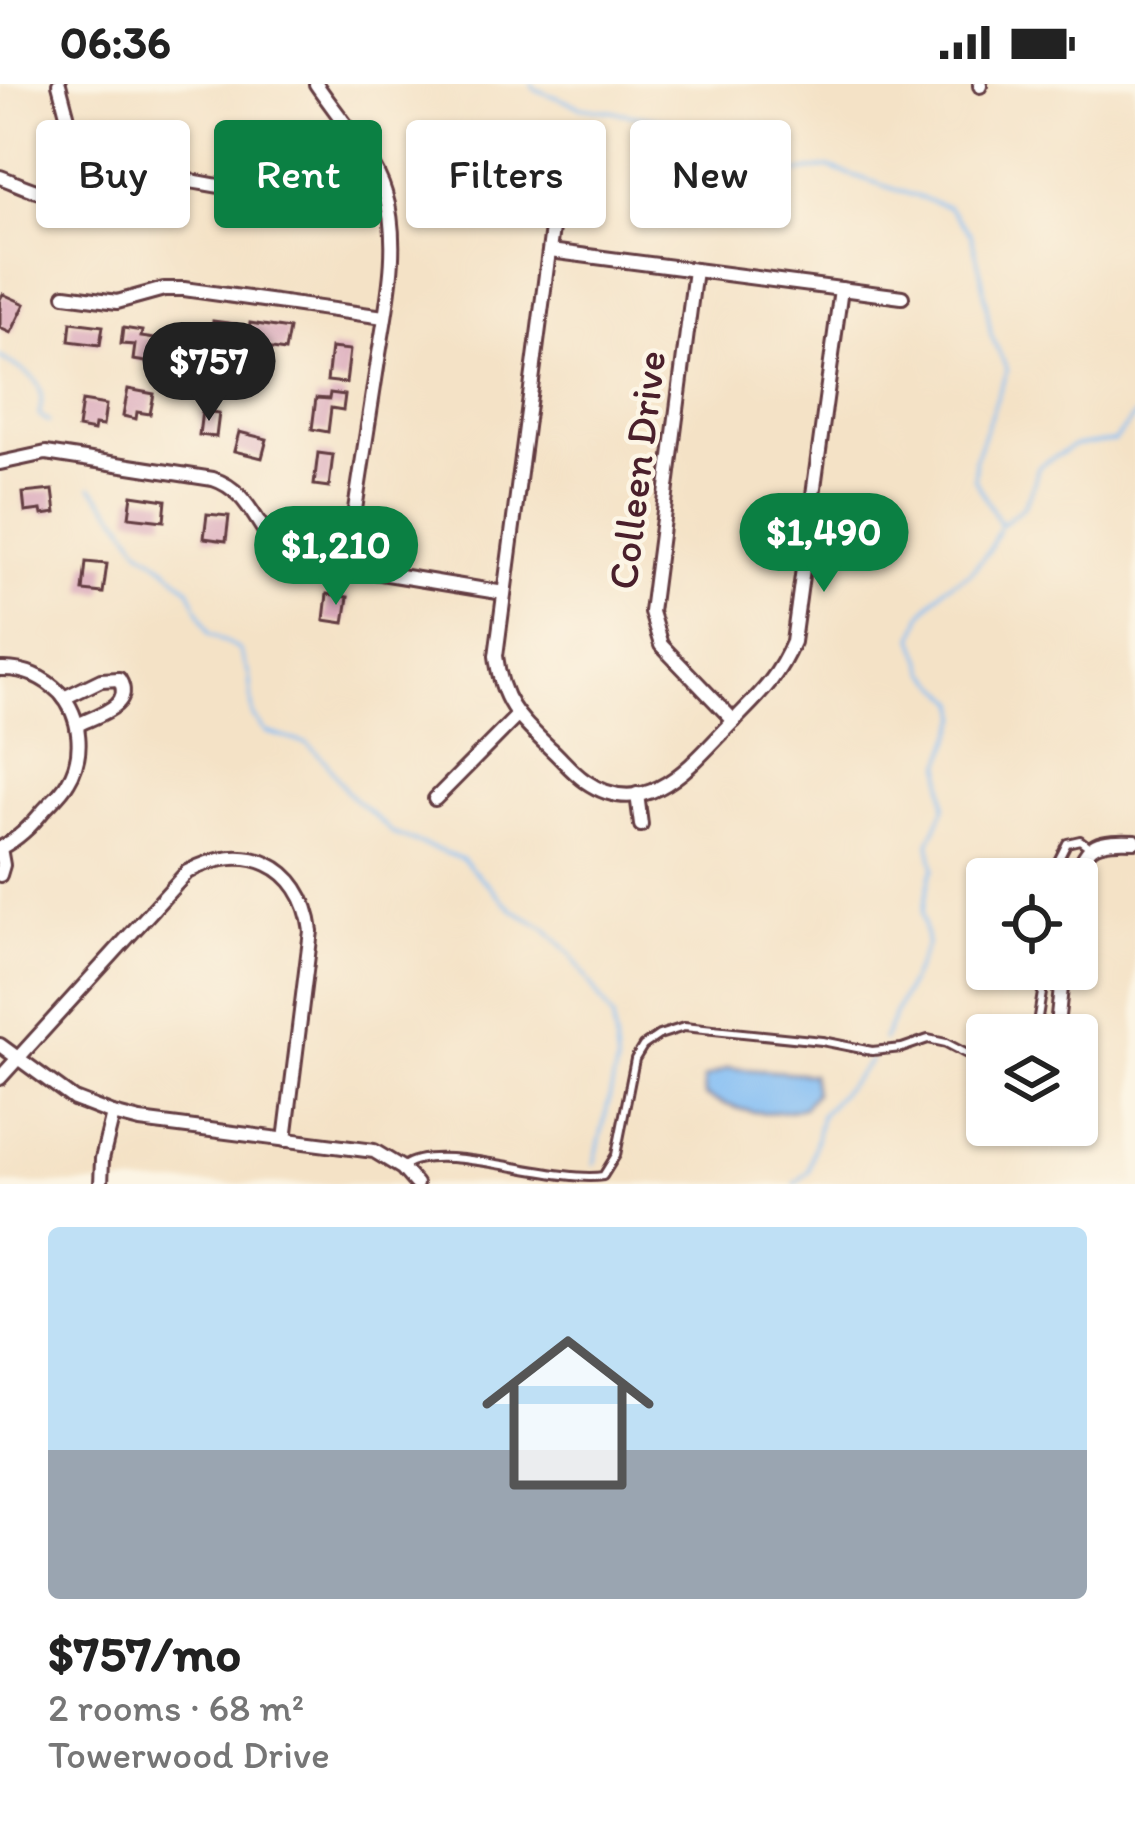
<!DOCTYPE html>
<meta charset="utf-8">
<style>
:root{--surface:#fff;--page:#f2f2f2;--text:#222;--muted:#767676;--line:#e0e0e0;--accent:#0b8043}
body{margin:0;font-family:Itim,sans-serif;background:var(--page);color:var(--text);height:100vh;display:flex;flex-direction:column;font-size:45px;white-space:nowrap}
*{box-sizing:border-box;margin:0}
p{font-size:39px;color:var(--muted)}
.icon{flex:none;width:66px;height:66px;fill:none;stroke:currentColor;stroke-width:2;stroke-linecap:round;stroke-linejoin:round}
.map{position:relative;height:1100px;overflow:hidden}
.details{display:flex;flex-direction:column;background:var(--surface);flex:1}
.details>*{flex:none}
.banner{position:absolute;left:36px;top:36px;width:1065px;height:108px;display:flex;gap:24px}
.tools{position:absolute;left:966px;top:774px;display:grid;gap:24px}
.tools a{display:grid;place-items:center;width:132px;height:132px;border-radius:12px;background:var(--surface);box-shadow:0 3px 9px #0004;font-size:60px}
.price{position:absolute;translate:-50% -102px;padding:0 27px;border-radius:42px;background:var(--accent);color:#fff;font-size:39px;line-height:78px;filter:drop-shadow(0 3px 6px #0008)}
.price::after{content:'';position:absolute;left:50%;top:72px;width:36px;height:27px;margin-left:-18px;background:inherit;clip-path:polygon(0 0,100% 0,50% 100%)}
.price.active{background:#222;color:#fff}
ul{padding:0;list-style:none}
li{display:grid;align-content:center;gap:24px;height:636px;padding:0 48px}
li+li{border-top:3px solid var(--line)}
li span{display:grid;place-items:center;height:372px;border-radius:12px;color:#555}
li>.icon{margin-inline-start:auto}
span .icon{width:216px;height:216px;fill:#fffc;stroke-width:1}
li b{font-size:51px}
.chip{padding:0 42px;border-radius:12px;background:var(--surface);box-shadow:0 3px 9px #0004;font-size:42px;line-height:108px}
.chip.active{background:var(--accent);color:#fff}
.status{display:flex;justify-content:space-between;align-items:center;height:84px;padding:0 60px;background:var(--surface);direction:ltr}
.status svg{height:33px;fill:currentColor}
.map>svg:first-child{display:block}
.water{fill:#82bdf4;stroke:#666e90;stroke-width:3}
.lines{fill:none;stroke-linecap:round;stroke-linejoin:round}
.stream{stroke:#82bdf4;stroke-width:3}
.building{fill:#d9a5b9}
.service-casing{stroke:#643c42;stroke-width:12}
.minor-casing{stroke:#643c42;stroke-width:18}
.service{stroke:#fff;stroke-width:6}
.minor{stroke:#fff;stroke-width:12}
.labels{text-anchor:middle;stroke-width:9;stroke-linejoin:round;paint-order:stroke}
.street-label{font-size:42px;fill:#4a1f2b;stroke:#fcf5e5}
</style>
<div class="status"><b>06:36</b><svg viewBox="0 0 49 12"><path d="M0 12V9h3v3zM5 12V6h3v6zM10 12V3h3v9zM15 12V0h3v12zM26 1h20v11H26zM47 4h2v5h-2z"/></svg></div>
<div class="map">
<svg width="1135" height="1100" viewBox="0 0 1135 1100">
<rect width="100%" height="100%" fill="#fcf5e5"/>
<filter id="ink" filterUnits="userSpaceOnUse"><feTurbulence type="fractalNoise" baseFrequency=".00833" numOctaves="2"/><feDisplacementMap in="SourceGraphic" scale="24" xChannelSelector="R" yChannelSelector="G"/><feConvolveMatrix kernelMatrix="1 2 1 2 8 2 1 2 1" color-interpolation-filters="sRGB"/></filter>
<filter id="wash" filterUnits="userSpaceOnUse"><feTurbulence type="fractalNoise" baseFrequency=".004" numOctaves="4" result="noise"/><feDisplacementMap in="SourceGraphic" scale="48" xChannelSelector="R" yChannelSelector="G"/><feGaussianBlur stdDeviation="2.7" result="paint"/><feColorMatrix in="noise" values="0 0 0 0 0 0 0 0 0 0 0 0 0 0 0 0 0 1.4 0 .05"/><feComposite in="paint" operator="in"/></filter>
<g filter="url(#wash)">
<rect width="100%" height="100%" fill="#f4e2c6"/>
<path class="water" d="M728 984 812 990 815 1009 803 1024C761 1033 744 1029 705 1012L704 995Z"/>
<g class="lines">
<g class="stream">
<path d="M532 0 535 5 581 23 673 37 701 52 710 77 723 85 780 92 828 83 948 123 971 150 982 194 991 251 1007 286 975 375V396L1001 441"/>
<path d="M0 273C27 290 49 294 39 331L49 338"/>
<path d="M91 403 123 438 139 464 165 483 189 505 209 549 239 565 249 590 253 632 266 648 308 660 326 678 347 708 394 750 462 775 513 826 546 845 571 871 613 935 617 980 594 1081"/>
<path d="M883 956 927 861 922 830 931 789 934 785 929 759 945 723 942 680 960 632 958 618 927 588 914 554 922 530 945 503 970 489 988 468 1001 441 1023 423 1033 403 1038 383 1073 362 1114 357 1135 331"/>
<path d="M795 1100 809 1087 821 1031 871 976"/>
</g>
</g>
<g id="blocks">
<g class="building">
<path d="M3 210 25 220 11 249 0 244V215Z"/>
<path d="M213 237 236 240 234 252 229 251 228 259 211 257Z"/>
<path d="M71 238 103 242 100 261 69 257Z"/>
<path d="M250 239 289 245 285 267 247 261Z"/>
<path d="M123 244 142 247 141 253 162 256 159 280 133 276 135 261 121 260Z"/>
<path d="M331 264 350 266 346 299 327 297Z"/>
<path d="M128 305 154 310 150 330 137 328 136 335 123 332Z"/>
<path d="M330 309 345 311 343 326 331 324 328 348 312 345 316 314 329 315Z"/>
<path d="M82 317 106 321 103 342 95 341 94 347 78 344Z"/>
<path d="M202 327 219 329 216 353 199 351Z"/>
<path d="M239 348 267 355 262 374 234 367Z"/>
<path d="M318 369 333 371 329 403 314 401Z"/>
<path d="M53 406 56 429 42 431 41 426 25 428 23 409Z"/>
<path d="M132 411 166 416 164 437 129 433Z"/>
<path d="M207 430 229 432 226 457 204 454Z"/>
<path d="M308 432 331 435 329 451 306 448Z"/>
<path d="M86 478 107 480 103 509 83 507Z"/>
<path d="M327 510 348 513 344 539 324 536Z"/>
</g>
</g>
</g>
<g filter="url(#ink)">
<use href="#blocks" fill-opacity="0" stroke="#643c42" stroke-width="3"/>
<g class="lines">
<g class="service-casing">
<g id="service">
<path d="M1057 795 1058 777 1067 759 1080 756 1088 762"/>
<path d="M1035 951 1046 885"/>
<path d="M404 1082C438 1056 556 1100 603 1092L616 1071 635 975 643 962 659 951 684 943 822 957 872 967 902 964 928 955 946 959 967 970 987 972"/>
</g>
</g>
<g class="minor-casing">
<g id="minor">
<path d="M59 0 86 103"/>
<path d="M316 0C337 31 375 74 385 109 402 163 385 228 377 283 367 350 356 417 346 484"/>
<path d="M980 2V0"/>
<path d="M550 87 554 129 496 572C502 619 518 633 551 665 562 675 572 688 585 697 644 738 688 685 725 646 755 614 775 600 793 558L841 205"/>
<path d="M0 93C14 98 29 106 44 109 76 114 119 92 155 93 194 94 236 110 276 105 306 101 333 76 356 59"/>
<path d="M550 167 902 213"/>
<path d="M695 186 651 528 661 561 734 637"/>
<path d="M65 211 117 218 164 205H184L384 233"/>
<path d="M0 379 46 369 213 395C257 409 257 459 295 475L504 509"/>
<path d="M0 585C23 584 43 592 60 609 81 632 85 671 68 698 62 709 51 718 43 727 30 743 18 755 0 764"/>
<path d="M64 614 101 596 119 595C135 622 97 631 77 641"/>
<path d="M637 710 641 741"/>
<path d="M435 715 517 632"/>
<path d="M0 791 3 781 0 764"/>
<path d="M1077 795C1084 757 1100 756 1135 757"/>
<path d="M1056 951 1063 885"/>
<path d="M0 961 74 1015 113 1030 140 1037 374 1067 402 1084 416 1100"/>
<path d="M0 994 187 788C245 756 302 779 311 847L285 1056"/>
<path d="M101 1100 102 1075 113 1030"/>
</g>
</g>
<use href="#service" class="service"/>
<use href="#minor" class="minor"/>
</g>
</g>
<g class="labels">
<g class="street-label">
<text transform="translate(636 386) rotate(-83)" y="15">Colleen Drive</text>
</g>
</g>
</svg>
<div class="tools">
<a><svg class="icon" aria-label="locate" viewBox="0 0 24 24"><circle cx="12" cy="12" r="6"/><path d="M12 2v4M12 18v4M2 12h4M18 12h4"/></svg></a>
<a><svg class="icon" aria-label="layers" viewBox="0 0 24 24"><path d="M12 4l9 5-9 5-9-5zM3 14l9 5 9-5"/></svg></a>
</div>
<b class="price active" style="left:209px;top:340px">$757</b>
<b class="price" style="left:824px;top:511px">$1,490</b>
<b class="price" style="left:336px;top:524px">$1,210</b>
<div class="banner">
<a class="chip">Buy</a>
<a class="chip active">Rent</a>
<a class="chip">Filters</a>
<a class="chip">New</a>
</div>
</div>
<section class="details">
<ul>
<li><span style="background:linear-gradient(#bfe0f5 60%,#9aa5b1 0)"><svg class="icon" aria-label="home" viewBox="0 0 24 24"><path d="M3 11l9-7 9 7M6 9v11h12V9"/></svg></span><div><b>$757/mo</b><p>2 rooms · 68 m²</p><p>Towerwood Drive</p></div></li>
</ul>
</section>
